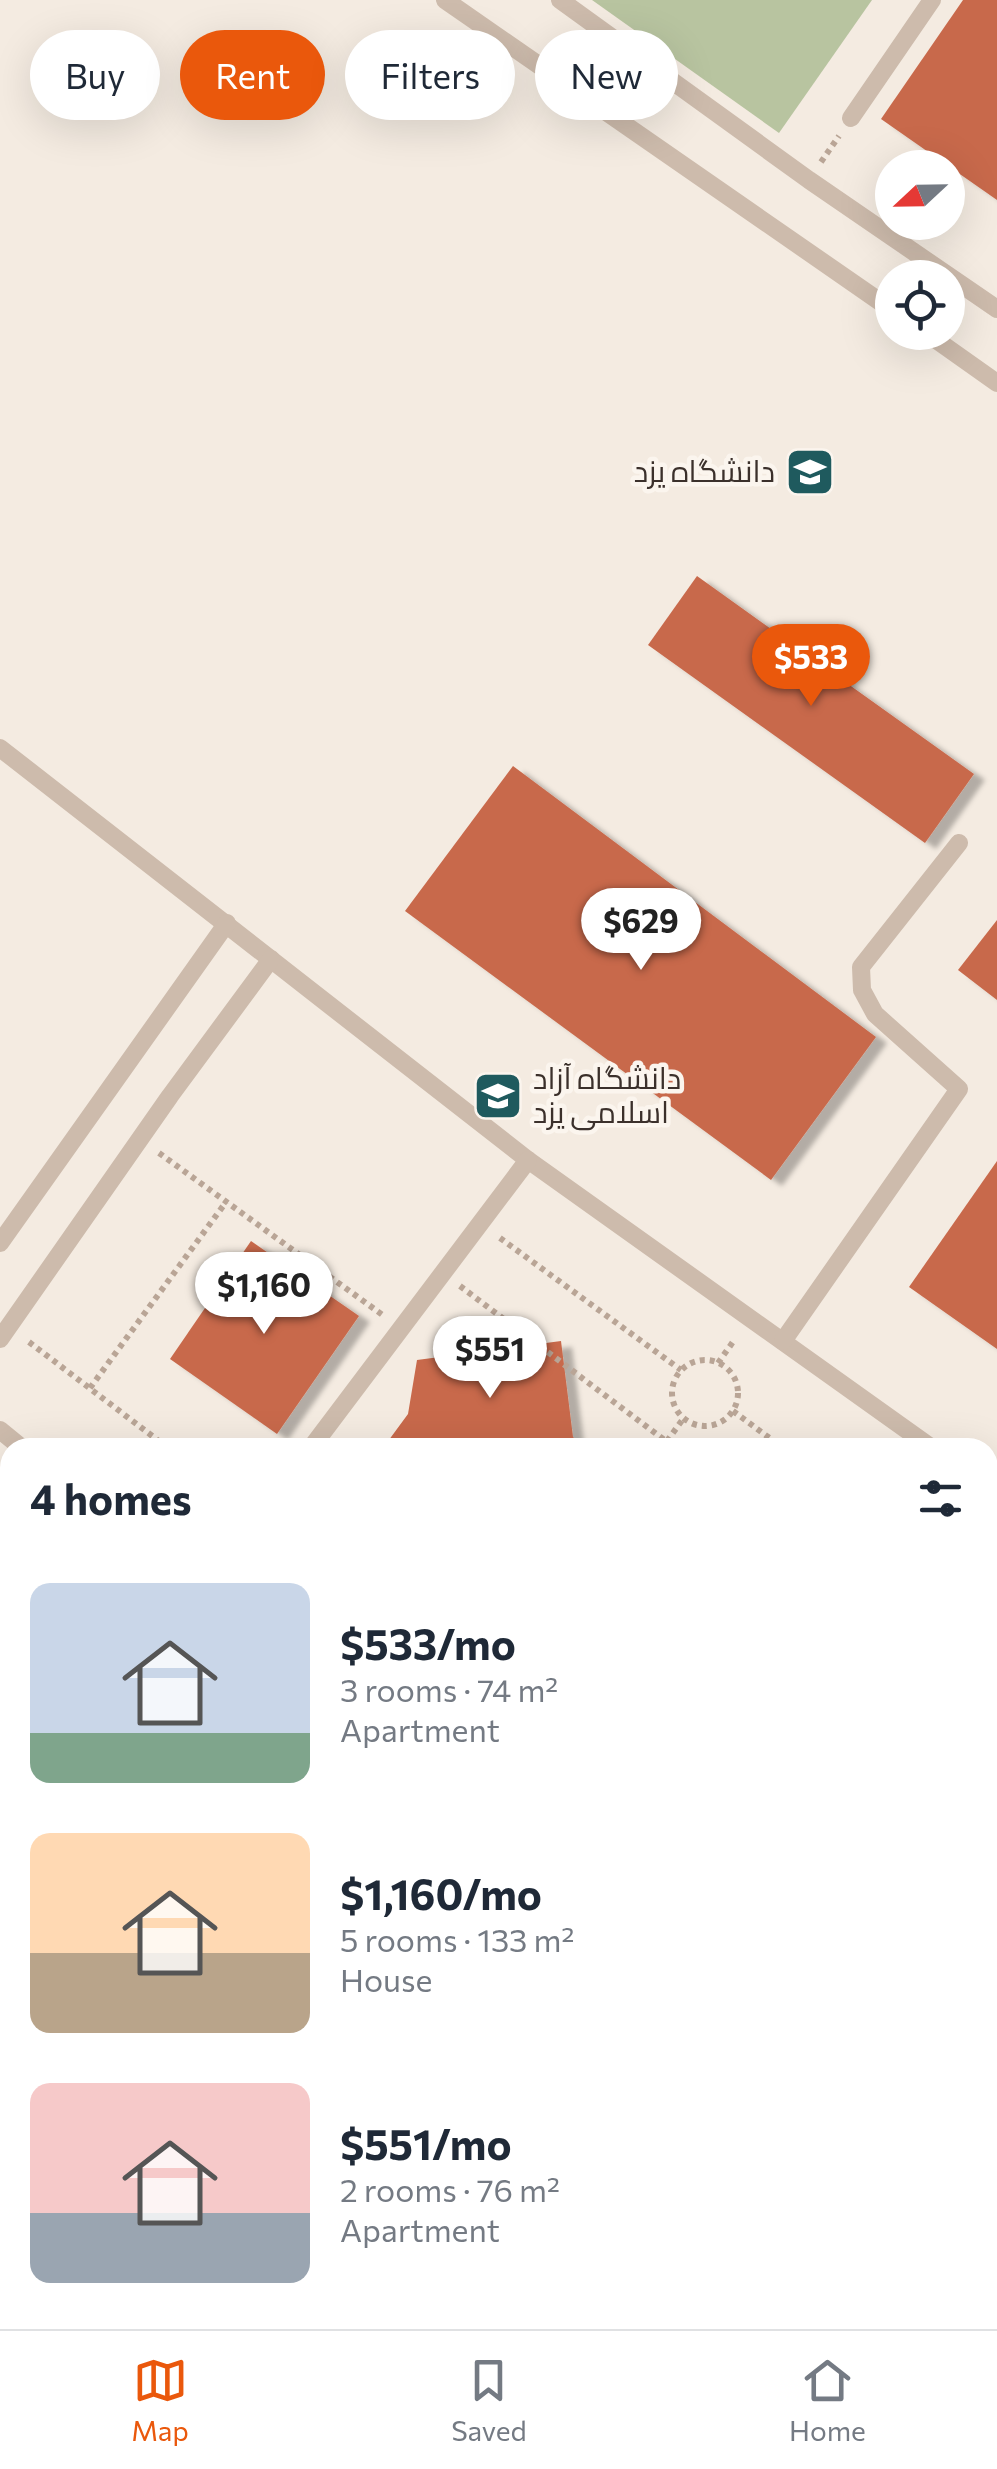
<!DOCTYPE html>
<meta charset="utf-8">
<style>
:root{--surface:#fff;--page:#f6f6f7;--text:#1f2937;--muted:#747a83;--line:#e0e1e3;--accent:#ea580c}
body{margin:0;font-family:Commissioner,Cairo,sans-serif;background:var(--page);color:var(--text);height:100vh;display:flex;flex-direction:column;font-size:38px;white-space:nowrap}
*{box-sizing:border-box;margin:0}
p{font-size:32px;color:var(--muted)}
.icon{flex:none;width:55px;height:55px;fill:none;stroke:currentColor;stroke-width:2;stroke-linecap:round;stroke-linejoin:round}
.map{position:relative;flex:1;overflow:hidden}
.drawer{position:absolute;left:0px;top:1438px;width:998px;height:892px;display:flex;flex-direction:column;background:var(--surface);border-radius:30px 30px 0 0;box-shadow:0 10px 40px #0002}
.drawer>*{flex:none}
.top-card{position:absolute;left:30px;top:30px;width:938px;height:90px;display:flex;gap:20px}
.needle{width:65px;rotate:248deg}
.controls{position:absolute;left:875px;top:150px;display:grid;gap:20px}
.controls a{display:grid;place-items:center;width:90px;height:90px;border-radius:50%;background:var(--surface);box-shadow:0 10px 40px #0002;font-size:50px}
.price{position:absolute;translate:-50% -85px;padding:0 22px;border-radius:35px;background:#fff;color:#222;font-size:32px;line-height:65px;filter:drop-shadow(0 2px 5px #0008)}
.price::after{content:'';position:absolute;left:50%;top:60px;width:30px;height:22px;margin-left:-15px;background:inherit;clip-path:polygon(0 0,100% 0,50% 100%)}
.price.selected{background:var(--accent);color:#fff}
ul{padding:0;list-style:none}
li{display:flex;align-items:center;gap:30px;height:250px;padding:0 30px}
li span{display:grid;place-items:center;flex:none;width:280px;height:200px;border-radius:20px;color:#555}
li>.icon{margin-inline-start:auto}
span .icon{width:120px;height:120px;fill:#fffc;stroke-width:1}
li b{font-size:42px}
h2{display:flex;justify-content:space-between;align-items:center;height:120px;padding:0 30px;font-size:42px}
.chip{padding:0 35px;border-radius:45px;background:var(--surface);box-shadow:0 10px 40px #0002;font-size:35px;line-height:90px}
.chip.selected{background:var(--accent);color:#fff}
.tabs{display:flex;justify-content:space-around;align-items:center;height:140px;border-top:2px solid var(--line);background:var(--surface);font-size:28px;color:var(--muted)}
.tabs a{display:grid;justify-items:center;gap:5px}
.tabs .selected{color:var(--accent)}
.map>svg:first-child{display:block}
.green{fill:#b8c4a0}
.building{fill:#c8694b;filter:url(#shadow)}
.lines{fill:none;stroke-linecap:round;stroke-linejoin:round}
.path{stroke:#b9a596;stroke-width:6;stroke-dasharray:5 5;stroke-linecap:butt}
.lane{stroke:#cdbbac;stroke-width:18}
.labels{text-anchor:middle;stroke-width:9;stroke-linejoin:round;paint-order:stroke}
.poi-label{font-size:30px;fill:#3b302b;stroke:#fbf5ee;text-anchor:end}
</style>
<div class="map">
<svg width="997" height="2329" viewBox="0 0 997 2329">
<defs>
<filter id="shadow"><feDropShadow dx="11" dy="6" stdDeviation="2.5" flood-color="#0004"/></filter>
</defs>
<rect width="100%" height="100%" fill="#f4ebe1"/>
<path class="green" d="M592 0H872L779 133Z"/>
<g class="building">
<path d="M963 0H997V200L881 119Z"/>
<path d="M697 576 974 774 925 843 648 645Z"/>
<path d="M513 766 876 1037 771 1180 405 911Z"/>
<path d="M997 920V1000L958 970Z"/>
<path d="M997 1161V1349L909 1287Z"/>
<path d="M251 1241 359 1316 277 1434 170 1359Z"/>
<path d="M561 1341 573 1437 585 1448H383L408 1414 417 1360Z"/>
<path d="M988 1581 997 1588V1910L988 1903Z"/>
<path d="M0 1983 10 1990V2181L0 2195Z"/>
<path d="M197 2320H273V2322L233 2329H198Z"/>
</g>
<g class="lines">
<g class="path">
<path d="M821 162 839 136"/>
<path d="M159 1153 384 1316"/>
<path d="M500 1238 681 1370"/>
<path d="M460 1286 675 1448"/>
<path d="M29 1342 168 1448"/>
<circle cx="705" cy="1393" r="33"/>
<path d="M718 1363 735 1339"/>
<path d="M90 1388 226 1202"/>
<path d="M733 1411 783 1448"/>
<path d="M667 1441 683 1419"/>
<path d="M0 1781 10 1767"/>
<path d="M988 2275 997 2282"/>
<path d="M117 2320 119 2329"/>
<path d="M940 2320 952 2329"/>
<path d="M5 2329 38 2320"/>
<path d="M439 2329 446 2320"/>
<path d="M853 2329 860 2320"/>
</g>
<g class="lane">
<path d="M445 0 892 310"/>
<path d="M560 0 809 180 997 309"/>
<path d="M851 118 932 0"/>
<path d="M925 332 997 383"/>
<path d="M0 748 528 1160 932 1448"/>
<path d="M0 1243 227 923"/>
<path d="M0 1339 170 1096 271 959"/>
<path d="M783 1341 959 1089 875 1014 862 990 861 967 959 843"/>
<path d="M0 1430 22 1448"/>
<path d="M311 1448 528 1160"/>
<path d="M988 1487 997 1494"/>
<path d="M988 2199 997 2206"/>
<path d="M0 2228 10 2215"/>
<path d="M519 2329 526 2320"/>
<path d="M611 2329 617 2320"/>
</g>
</g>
<defs>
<g id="university-square" transform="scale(2.5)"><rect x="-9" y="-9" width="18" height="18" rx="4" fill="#1f5a5e" stroke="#fbf5ee"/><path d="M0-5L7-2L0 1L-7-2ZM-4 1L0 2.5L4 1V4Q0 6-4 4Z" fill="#fff"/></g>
</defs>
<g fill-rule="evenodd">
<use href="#university-square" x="810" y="472"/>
<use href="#university-square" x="498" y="1096"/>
</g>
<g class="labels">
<g class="poi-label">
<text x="775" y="482">دانشگاه یزد</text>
<text x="533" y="1089" text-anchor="start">دانشگاه آزاد<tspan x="533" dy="34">اسلامی یزد</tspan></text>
</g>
</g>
</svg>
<div class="controls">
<a><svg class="needle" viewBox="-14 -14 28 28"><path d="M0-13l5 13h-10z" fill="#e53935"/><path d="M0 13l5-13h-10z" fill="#747a83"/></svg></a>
<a><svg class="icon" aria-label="locate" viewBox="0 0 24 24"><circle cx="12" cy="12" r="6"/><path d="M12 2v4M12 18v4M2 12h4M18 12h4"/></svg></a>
</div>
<b class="price selected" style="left:811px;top:709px">$533</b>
<b class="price" style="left:641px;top:973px">$629</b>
<b class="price" style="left:264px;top:1337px">$1,160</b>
<b class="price" style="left:490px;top:1401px">$551</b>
<div class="top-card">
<a class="chip">Buy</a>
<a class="chip selected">Rent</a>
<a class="chip">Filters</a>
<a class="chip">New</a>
</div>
<section class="drawer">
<h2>4 homes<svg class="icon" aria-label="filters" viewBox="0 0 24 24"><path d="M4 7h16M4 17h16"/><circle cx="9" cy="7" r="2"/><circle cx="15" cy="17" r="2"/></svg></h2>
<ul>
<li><span style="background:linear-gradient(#c9d6e8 75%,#7fa58c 0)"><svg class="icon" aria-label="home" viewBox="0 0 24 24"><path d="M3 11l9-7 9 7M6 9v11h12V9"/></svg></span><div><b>$533/mo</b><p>3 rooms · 74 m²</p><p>Apartment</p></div></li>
<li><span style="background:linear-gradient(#ffd9b3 60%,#b9a48a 0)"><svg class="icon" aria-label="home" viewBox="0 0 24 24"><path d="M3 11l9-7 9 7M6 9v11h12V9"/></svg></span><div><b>$1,160/mo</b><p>5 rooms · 133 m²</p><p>House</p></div></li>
<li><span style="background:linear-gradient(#f6c9c9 65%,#9aa5b1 0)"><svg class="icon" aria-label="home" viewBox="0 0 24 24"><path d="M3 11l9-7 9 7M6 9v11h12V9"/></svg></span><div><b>$551/mo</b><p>2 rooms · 76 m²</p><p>Apartment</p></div></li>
</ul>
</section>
</div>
<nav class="tabs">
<a class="selected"><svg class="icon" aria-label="map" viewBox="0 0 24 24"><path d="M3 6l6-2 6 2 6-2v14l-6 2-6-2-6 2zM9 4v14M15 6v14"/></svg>Map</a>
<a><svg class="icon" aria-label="saved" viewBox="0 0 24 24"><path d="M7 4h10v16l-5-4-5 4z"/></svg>Saved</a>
<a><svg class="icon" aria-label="home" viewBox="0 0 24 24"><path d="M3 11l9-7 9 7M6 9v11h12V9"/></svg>Home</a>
</nav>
